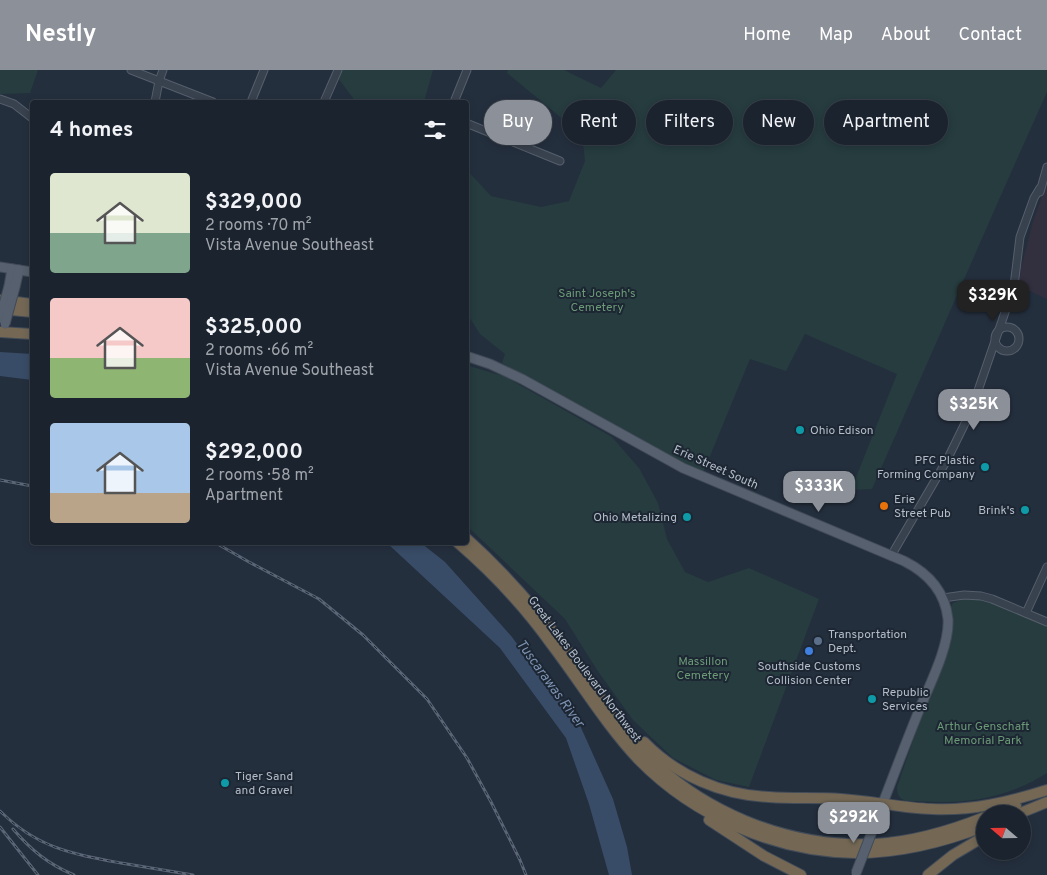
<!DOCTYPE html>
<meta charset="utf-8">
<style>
:root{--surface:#1b232e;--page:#242b36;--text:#f1f3f6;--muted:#a0a4aa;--line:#39404a;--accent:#8c9099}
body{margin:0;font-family:Overpass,sans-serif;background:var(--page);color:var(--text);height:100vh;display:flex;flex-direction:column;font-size:19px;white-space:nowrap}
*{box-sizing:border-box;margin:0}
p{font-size:16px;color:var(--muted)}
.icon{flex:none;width:28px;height:28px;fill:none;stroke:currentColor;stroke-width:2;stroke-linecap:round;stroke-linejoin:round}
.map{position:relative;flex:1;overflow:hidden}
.panel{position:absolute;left:30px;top:30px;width:439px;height:445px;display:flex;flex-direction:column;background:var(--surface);border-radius:5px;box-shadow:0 2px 8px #0003,0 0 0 1px var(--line)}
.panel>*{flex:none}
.banner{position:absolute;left:484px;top:30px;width:475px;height:45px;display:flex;gap:10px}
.needle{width:32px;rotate:290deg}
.buttons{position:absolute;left:976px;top:735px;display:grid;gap:10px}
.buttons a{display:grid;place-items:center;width:55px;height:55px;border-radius:50%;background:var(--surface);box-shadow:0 2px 8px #0003,0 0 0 1px var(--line);font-size:25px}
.price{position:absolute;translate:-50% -42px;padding:0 11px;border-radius:10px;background:var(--accent);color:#fff;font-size:16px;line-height:32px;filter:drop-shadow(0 1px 2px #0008)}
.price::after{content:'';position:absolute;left:50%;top:30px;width:15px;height:11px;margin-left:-8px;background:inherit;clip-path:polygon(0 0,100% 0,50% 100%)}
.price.selected{background:#222;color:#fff}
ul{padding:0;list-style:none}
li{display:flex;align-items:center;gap:15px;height:125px;padding:0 20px}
li span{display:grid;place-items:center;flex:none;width:140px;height:100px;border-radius:5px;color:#555}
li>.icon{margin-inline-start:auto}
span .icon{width:60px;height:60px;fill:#fffc;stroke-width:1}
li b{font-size:21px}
h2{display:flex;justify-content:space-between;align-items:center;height:60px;padding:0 20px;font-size:21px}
.chip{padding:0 18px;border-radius:22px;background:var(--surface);box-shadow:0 2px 8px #0003,0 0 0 1px var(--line);font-size:18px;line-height:45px}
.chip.selected{background:var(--accent);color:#fff}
header{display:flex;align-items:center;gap:30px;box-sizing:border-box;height:70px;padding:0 25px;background:var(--accent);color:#fff}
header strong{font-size:24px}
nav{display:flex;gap:28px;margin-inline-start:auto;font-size:18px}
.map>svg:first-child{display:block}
.medical{fill:#32303f}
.green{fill:#263c3f}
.water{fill:#394c67}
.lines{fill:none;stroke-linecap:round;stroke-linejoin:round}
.minor-casing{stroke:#565f6c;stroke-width:9}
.major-casing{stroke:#414a57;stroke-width:11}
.highway-casing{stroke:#434c59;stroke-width:12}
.minor{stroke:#38414e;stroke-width:7}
.major{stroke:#56606e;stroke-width:9}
.highway{stroke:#746855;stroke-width:10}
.rail-casing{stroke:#5a6575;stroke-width:3}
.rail{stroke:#1d2633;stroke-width:1;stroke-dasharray:4;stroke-linecap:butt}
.major-bridge-casing{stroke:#414a57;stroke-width:11;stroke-linecap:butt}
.major-bridge{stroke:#56606e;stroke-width:9}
.culture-dot{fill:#0f9aa8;stroke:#1d2633;stroke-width:2}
.food-dot{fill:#e8710a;stroke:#1d2633;stroke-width:2}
.service-dot{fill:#5c6f8a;stroke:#1d2633;stroke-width:2}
.shop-dot{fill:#3f7fe0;stroke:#1d2633;stroke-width:2}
.labels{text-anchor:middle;stroke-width:4;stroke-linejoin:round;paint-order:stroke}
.park-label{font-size:12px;fill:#6b9a76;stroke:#1d2633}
.poi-label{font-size:12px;fill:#b4bcc9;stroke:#1d2633;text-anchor:start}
.street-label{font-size:12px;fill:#b4bcc9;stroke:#1d2633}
.water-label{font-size:14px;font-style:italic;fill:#7c92b1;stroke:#1d2633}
</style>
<header>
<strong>Nestly</strong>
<nav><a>Home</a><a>Map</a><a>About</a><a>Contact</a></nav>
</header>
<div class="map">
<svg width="1047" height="805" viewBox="0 0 1047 805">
<rect width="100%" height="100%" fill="#242f3e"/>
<path class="medical" d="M1047 112V229L1019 216 1021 198 1033 152Z"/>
<g class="green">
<path d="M0 0H38L30 23 0 24Z"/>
<path d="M341 0H433L424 32H356L338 8Z"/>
<path d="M508 0H564L601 18 616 0H1047V22L998 132 872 419 851 420 897 304 805 264 786 301 750 289 703 403 614 356 502 293 505 284 480 264 466 242V99L491 126 541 137 569 131 585 91 582 65 507 3Z"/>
<path d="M466 295 506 307 612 367 639 398 658 433 667 469 685 502 708 512 749 498 819 529 749 717 716 710 673 688 633 650 597 600 565 549 466 455Z"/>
<path d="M966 528 984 530 1047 556V703C1022 719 994 728 964 731 945 733 925 731 906 731 899 728 897 725 897 717L928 627 950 538 953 533Z"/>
</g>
<g class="water">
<path d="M0 282 32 284V310L0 306Z"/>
<path d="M387 473H421L445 492 512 567 527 588 578 651 613 729 627 777 632 805H609L589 734 566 668 500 578Z"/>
</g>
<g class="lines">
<g class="minor-casing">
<g id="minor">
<path d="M131 0 213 32"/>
<path d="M0 29 14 34 32 48"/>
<path d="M155 32 159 11 163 0"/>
<path d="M251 32 264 0"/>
<path d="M324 32 338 0"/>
<path d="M454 32 467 0"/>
<path d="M466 53 560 91"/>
<path d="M1040 122 1047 97"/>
<circle cx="1007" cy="269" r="12"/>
<path d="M891 486 947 390 971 341 1014 216 1020 167 1034 128 1040 118"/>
<path d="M943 528 964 525 981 526 992 529 1047 552"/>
<path d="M1026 543 1047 497"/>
</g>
</g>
<g class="major-casing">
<g id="major">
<path d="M0 197 32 202"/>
<path d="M9 216 12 199"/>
<path d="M15 217 19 200"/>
<path d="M466 286 490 294 522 309 683 398 904 491C928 503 945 521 948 549 950 576 928 618 918 643 903 680 889 717 875 754"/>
</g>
</g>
<g class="highway-casing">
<g id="highway">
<path d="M0 230 32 234"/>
<path d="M1 239 32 242"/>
<path d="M0 262 32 264"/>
<path d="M466 468C504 502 537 540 568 581 591 612 611 646 637 675 697 741 786 778 875 774 912 772 950 761 985 747"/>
<path d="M457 472C493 503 525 537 552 575 581 613 606 655 639 690 695 747 776 782 856 783 900 783 944 772 985 756"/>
<path d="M644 672C677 706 722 725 769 727 793 729 817 727 841 729 872 731 901 738 932 739 972 741 1009 732 1047 720"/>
<path d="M995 744 1016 736"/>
<path d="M1018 744 1047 732"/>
<path d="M709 750 764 786 801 805"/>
<path d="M928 805 953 785 985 766"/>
</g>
</g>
<use href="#minor" class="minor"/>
<use href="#major" class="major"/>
<use href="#highway" class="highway"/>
<g class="rail-casing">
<g id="rail">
<path d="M0 410 32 416"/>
<path d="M214 472 249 492 319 529 363 565 427 629 467 688 491 732 520 790 526 805"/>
<path d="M0 741C37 778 72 784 121 793 145 797 169 801 193 805"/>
<path d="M0 757 38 805"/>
<path d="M13 759C31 780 48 794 74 805"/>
</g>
</g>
<use href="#rail" class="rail"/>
<g class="major-bridge-casing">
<g id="major-bridge">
<path d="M0 248 9 216"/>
<path d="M5 254 15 217"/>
<path d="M856 803 875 754"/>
</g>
</g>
<use href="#major-bridge" class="major-bridge"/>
</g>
<g class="culture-dot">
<circle cx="800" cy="360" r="5"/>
<circle cx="985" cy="397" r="5"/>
<circle cx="1025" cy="440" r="5"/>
<circle cx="687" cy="447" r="5"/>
<circle cx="872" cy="629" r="5"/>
<circle cx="225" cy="713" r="5"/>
</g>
<circle class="food-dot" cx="884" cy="436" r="5"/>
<circle class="service-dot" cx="818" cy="571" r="5"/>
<circle class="shop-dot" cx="809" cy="581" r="5"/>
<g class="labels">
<g class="park-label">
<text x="597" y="227">Saint Joseph's<tspan x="597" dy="14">Cemetery</tspan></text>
<text x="703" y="595">Massillon<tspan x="703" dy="14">Cemetery</tspan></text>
<text x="983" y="660">Arthur Genschaft<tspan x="983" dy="14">Memorial Park</tspan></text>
</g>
<g class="poi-label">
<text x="810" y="364">Ohio Edison</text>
<text x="975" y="394" text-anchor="end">PFC Plastic<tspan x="975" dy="14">Forming Company</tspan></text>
<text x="894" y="433">Erie<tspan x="894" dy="14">Street Pub</tspan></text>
<text x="1015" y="444" text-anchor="end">Brink's</text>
<text x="677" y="451" text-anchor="end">Ohio Metalizing</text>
<text x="828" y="568">Transportation<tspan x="828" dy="14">Dept.</tspan></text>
<text x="809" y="600" text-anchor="middle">Southside Customs<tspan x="809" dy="14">Collision Center</tspan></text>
<text x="882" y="626">Republic<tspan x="882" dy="14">Services</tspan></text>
<text x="235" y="710">Tiger Sand<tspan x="235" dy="14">and Gravel</tspan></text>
</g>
<g class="street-label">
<text transform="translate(716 397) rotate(24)" y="4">Erie Street South</text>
<text transform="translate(585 599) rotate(53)" y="4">Great Lakes Boulevard Northwest</text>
</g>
<g class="water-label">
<text transform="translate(551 613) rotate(54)" y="5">Tuscarawas River</text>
</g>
</g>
</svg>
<div class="buttons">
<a><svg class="needle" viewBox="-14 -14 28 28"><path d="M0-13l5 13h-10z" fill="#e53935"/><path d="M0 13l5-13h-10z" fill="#a0a4aa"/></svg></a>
</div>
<b class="price selected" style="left:993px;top:252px">$329K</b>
<b class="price" style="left:974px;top:361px">$325K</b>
<b class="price" style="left:819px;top:443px">$333K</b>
<b class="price" style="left:854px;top:774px">$292K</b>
<div class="banner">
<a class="chip selected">Buy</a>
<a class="chip">Rent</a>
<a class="chip">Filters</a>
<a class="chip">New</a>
<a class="chip">Apartment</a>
</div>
<section class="panel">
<h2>4 homes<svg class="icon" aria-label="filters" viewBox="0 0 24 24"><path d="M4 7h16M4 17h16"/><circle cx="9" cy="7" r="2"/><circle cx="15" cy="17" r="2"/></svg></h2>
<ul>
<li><span style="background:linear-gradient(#dfe7d0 60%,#7fa58c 0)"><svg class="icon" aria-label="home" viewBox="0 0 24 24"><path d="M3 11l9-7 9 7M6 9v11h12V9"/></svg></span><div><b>$329,000</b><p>2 rooms · 70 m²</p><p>Vista Avenue Southeast</p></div></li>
<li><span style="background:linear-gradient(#f6c9c9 60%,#8fb573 0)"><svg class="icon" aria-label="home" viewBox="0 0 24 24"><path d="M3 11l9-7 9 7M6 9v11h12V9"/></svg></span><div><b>$325,000</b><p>2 rooms · 66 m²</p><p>Vista Avenue Southeast</p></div></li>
<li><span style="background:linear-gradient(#a9c7e8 70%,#b9a48a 0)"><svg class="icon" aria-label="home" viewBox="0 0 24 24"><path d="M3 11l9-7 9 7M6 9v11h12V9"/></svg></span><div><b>$292,000</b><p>2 rooms · 58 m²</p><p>Apartment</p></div></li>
</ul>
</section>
</div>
